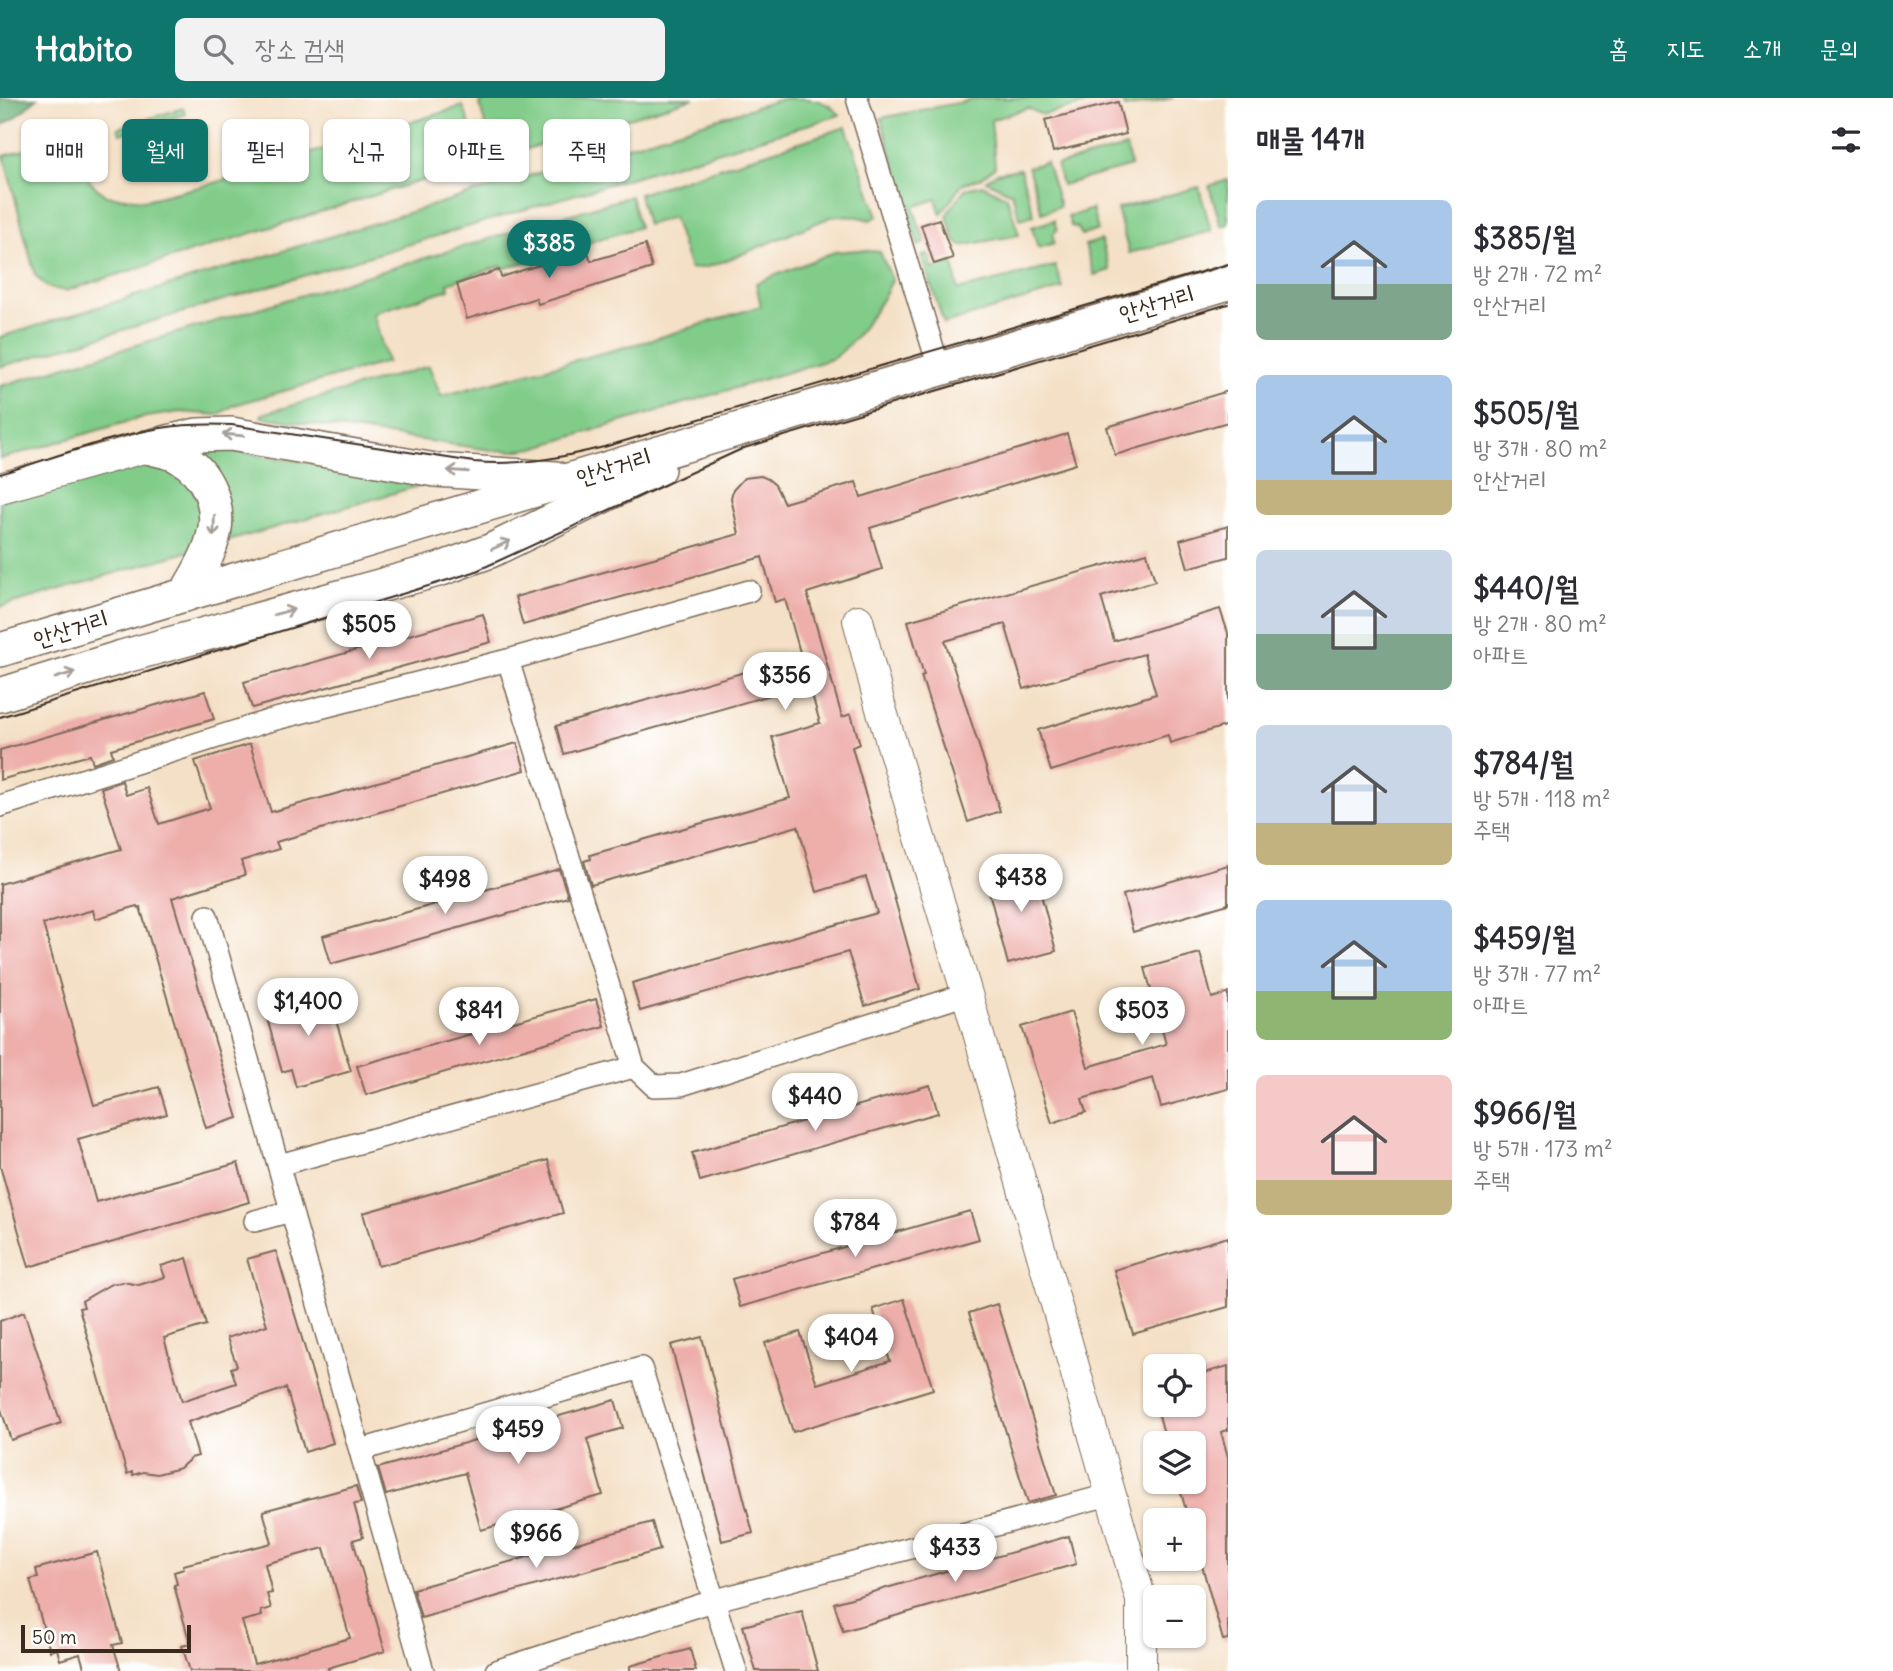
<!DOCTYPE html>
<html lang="ko">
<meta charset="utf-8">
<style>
:root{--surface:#fff;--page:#f2f2f3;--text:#2b2b33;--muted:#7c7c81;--accent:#0f766e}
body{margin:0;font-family:Delius,"Poor Story",sans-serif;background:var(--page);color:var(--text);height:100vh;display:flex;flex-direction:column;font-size:26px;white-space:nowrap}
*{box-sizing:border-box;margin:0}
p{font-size:23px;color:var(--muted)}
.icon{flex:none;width:38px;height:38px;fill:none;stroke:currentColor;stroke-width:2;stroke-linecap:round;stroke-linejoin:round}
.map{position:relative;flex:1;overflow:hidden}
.panel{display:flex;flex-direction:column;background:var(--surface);width:665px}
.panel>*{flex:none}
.guide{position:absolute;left:21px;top:21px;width:665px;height:63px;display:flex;gap:14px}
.tools{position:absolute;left:1143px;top:1256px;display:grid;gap:14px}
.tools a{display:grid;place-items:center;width:63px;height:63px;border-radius:10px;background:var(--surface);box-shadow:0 2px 5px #0004;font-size:35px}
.scale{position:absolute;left:21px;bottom:18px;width:170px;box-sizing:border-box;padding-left:7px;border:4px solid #3b2a1e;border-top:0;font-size:19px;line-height:24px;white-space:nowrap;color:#3b2a1e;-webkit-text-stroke:5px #fff;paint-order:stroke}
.price{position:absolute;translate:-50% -60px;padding:0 16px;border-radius:24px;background:#fff;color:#222;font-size:23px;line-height:46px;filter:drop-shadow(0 2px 4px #0008)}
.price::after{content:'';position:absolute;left:50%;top:42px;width:21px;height:16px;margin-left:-10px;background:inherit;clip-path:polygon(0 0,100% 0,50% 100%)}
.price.current{background:var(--accent);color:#fff}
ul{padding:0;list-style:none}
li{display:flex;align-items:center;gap:21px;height:175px;padding:0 28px}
li span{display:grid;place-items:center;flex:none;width:196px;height:140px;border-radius:10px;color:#555}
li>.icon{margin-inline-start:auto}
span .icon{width:84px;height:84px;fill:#fffc;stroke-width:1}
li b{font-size:30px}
h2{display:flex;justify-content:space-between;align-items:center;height:84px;padding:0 28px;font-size:30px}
.pill{padding:0 24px;border-radius:10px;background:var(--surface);box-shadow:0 2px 5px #0004;font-size:24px;line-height:63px}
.pill.current{background:var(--accent);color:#fff}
header{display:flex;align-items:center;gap:42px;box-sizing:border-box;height:98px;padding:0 35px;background:var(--accent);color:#fff}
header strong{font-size:33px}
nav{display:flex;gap:38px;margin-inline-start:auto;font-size:24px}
.search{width:490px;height:63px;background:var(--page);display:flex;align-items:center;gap:18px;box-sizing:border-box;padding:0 24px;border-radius:10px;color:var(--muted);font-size:26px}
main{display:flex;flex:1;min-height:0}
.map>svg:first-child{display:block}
.green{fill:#81cc89;stroke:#5e7b54;stroke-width:2}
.forest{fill:#68b075;stroke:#526d4a;stroke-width:2}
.building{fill:#eeafab;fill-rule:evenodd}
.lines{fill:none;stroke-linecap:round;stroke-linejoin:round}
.street-casing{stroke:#7c6a59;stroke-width:24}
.secondary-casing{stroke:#7c6a59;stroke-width:32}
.primary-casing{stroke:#7c6a59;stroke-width:36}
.street{stroke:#fff;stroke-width:21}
.secondary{stroke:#fff;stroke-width:30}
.primary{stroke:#fff;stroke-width:33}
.tram{stroke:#3b2a1e;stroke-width:2}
.oneway{stroke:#a79f9a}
.labels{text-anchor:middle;stroke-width:7;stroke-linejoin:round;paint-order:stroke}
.street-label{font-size:24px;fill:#3b2a1e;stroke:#fff}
</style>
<header>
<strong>Habito</strong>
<div class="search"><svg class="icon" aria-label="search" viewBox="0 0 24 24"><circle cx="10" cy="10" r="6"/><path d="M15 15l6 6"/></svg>장소 검색</div>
<nav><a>홈</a><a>지도</a><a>소개</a><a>문의</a></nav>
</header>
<main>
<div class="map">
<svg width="1228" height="1573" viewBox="0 0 1228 1573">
<rect width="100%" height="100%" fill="#fff"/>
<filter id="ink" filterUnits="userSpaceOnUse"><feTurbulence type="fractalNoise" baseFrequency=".0143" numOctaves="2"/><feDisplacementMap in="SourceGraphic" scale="14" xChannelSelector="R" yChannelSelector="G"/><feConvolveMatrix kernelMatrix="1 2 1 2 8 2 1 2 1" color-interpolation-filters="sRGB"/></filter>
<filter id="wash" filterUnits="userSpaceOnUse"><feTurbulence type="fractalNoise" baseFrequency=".00686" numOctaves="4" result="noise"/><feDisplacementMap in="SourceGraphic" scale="28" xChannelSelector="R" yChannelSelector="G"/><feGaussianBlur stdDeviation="1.57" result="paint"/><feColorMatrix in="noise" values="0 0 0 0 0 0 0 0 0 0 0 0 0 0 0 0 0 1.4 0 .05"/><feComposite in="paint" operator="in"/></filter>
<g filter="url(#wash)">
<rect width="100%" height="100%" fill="#f4e0c6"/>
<g class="green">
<path d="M494 0H694L504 58 494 30 487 32 479 5Z"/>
<path d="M785 0C809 0 825 0 840 17L0 269V239Z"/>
<path d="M982 0H1111L1042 17 1028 10 991 22 995 69 981 80 962 86 941 116 936 101 913 109 925 145 918 148 881 20Z"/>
<path d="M1122 0H1173L1125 10Z"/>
<path d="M463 8 473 36 462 40 472 67 65 193 47 189 35 177 4 58 77 36 90 84 106 98 145 102 211 86Z"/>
<path d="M183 10 185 16 120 36 118 30Z"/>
<path d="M846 29 878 118 870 122 859 119 833 118 733 160 707 169 690 171 673 119 647 127 639 96Z"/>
<path d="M1126 49 1131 68 1062 87 1057 67Z"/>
<path d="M1046 64 1060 108 1042 115 1028 69Z"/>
<path d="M1020 71 1034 117 1020 121 1012 95 986 83 996 75Z"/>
<path d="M1228 82V126L1221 128 1209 88Z"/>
<path d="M982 87 1007 99 1019 137 961 148 954 141 947 118 949 113 965 91Z"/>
<path d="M1199 89 1211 133 1129 155 1117 111Z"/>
<path d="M631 98 639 129 502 171 501 168 448 185 449 191 373 215 387 264 234 307 218 317 180 314 140 320 0 361V288Z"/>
<path d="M1092 111 1098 132 1082 137 1077 129 1071 128 1068 119Z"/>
<path d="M1054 122 1057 132 1053 136 1054 145 1038 150 1032 129Z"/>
<path d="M1101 142 1110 172 1094 177 1085 147Z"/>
<path d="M858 152 880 154 892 182C882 205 853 248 832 261L534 350 513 353 491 352 261 319 262 316 429 268 441 298 651 242 761 208 756 185 834 154Z"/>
<path d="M928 156 933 171 953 164 958 192 1055 168 1063 190 944 226 922 158Z"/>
<path d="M214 350 424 382 422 387 225 444 202 355Z"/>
<path d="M147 364C169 369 199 386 202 411 204 423 201 438 200 450L0 509V403Z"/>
</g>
<path class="forest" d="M0 0H37L15 20 0 28Z"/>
<g id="blocks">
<g class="building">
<path d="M1118 4 1126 36 1053 54 1045 22Z"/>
<path d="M939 121 953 160 934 166 921 127Z"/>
<path d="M645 147 652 170 538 206 536 200 467 221 457 186 499 172 501 179 587 152 591 163Z"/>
<path d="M1228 293V324L1115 357 1107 329Z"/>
<path d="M1067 336 1076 366 870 430 882 471 807 495 842 619 851 616 860 646 852 649 920 891 865 908 848 854 640 913 632 885 877 815 866 779 817 794 798 728 591 787 584 763 591 761 590 757 790 700 772 639 820 625 809 586 564 656 556 628 801 558 785 501 775 504 762 459 523 527 515 499 739 436 731 400 733 392 744 380 761 378 768 381 775 387 784 405 856 384 861 399Z"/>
<path d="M1228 428V459L1188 470 1180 442Z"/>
<path d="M1147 455 1155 483 1101 499 1114 543 1220 511 1228 535V627L1170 645 1168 637 1051 673 1038 632 1156 596 1144 556 1024 591 1005 526 945 543 1000 713 968 724 921 578 924 577 908 523Z"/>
<path d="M483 516 491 544 252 610 244 584Z"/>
<path d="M205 593 214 621 111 651 113 658 93 665 90 657 0 682V652Z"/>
<path d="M517 645 525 672 276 744 279 751 241 763 245 777 172 800 238 1020 206 1030 140 809 138 810 137 808 95 821 93 812 43 826 94 1007 159 989 167 1016 78 1041 96 1104 238 1065 249 1104 29 1169 0 1068V786L121 751 101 690 122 683 126 697 147 690 159 726 210 710 195 663 250 646 271 714Z"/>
<path d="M1033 766 1056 853 1008 866 985 779Z"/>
<path d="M1228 767V806L1133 834 1123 797Z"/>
<path d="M559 771 568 799 331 866 323 838Z"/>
<path d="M1200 855 1212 900 1228 895V991L1161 1009 1153 980 1082 1001 1086 1014 1052 1025 1022 929 1071 914 1088 969 1166 946 1145 870Z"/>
<path d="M317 889 321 904 330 902 351 973 296 989 291 971 282 974 267 920 275 917 271 902Z"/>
<path d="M596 901 604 928 366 997 357 968Z"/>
<path d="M930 987 938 1015 700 1083 692 1055Z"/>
<path d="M548 1062 563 1115 378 1168 363 1115Z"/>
<path d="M970 1113 979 1141 740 1209 732 1181Z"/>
<path d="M1228 1139V1209L1133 1236 1114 1172Z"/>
<path d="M276 1153 333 1345 305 1354 286 1290 188 1324 198 1358 191 1360 180 1370 157 1376 143 1374 133 1377 132 1374 127 1376 79 1210 84 1209 82 1203 111 1186 123 1184 139 1187 165 1179 161 1168 187 1160 206 1227 164 1240 182 1303 236 1285 231 1270 237 1268 227 1240 267 1227 247 1161Z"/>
<path d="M904 1201 933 1291 793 1334 765 1245 800 1234 817 1286 890 1263 873 1211Z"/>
<path d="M997 1206 1056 1397 1028 1405 969 1215Z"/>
<path d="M24 1214 61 1325 11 1342 0 1308V1223Z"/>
<path d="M702 1239 753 1435 722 1443 671 1247Z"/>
<path d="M1228 1268V1332L1221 1334 1228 1359V1541L1223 1542 1194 1439V1423H1189L1178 1384H1194V1346H1167L1156 1307H1194V1278Z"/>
<path d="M615 1302 623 1330 587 1341 603 1397 481 1432 465 1375 386 1397 378 1370Z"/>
<path d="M356 1388 361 1405 354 1406 363 1439 353 1442 385 1553 328 1570 329 1573H190L182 1548 190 1546 174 1487 177 1486 174 1474 184 1471 183 1467 272 1445 263 1413ZM324 1450 350 1540 254 1566 242 1523 262 1518 261 1513 271 1510 267 1496 272 1495 265 1466Z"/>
<path d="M652 1424 660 1452 421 1520 413 1491Z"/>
<path d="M1069 1438 1076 1466 843 1533 834 1505Z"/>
<path d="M97 1454 122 1545 113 1547 121 1573H85L80 1556 60 1562 57 1551 50 1553 30 1482 38 1480 36 1471Z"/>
<path d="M802 1513 818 1573H756L743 1528Z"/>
<path d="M690 1551 696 1573H630V1568Z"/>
</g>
</g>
</g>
<g filter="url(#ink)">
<use href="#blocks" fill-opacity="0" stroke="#7c6a59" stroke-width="2"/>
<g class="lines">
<g class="street-casing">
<g id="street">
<path d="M857 0 939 270"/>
<path d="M508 562 634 969 654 988 681 987 967 896"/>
<path d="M0 708 268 623 508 562 749 493"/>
<path d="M207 818 423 1573"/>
<path d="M279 1067 634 969"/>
<path d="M255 1123 291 1113"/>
<path d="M361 1352 641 1270 736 1573"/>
<path d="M496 1573 716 1502 1112 1396"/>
</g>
</g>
<g class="secondary-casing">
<g id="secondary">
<path d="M0 390 147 349"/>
<path d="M858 522 880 607 967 896 1141 1502V1573"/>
</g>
</g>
<g class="primary-casing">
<g id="primary">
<path d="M147 349 197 337 231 336 435 372 555 380"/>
<path d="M147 349C157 352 169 353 178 358 208 374 223 410 212 443 207 462 195 480 185 497"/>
<path d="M0 552 1228 185"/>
<path d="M0 597 122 559 441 471 490 453 658 371"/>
</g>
</g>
<use href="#street" class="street"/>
<use href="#secondary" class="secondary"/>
<use href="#primary" class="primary"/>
<g class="tram">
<path d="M0 376C53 360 106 339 161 330 185 326 208 326 232 327L474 364C519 368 560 360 604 349L1228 166"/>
<path d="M0 619 474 474 744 350 1228 206"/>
</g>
</g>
<defs><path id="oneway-shaft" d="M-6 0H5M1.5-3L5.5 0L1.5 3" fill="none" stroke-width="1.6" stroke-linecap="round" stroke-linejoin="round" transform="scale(1.75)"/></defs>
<g class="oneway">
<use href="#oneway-shaft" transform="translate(233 337) rotate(-175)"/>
<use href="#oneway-shaft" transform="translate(458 373) rotate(-176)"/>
<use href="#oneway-shaft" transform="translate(214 428) rotate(92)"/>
<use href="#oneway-shaft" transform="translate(501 447) rotate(-25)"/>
<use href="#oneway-shaft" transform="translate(284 514) rotate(-15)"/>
<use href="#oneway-shaft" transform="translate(65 577) rotate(-17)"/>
</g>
</g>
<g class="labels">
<g class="street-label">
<text transform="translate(1157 206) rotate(-16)" y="8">안산거리</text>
<text transform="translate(614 369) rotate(-17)" y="8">안산거리</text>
<text transform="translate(71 531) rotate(-17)" y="8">안산거리</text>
</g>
</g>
</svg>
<div class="tools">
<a><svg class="icon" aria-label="locate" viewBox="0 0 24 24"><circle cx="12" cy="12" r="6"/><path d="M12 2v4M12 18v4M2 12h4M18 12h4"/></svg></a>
<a><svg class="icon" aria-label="layers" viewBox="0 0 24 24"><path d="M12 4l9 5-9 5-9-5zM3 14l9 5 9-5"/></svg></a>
<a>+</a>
<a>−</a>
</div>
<div class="scale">50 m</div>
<b class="price current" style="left:549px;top:182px">$385</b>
<b class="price" style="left:369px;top:563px">$505</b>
<b class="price" style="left:785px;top:614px">$356</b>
<b class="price" style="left:1021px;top:816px">$438</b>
<b class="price" style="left:445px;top:818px">$498</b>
<b class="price" style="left:308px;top:940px">$1,400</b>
<b class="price" style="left:479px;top:949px">$841</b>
<b class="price" style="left:1142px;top:949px">$503</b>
<b class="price" style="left:815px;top:1035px">$440</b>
<b class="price" style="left:855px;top:1161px">$784</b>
<b class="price" style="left:851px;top:1276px">$404</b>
<b class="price" style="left:518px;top:1368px">$459</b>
<b class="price" style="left:536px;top:1472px">$966</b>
<b class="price" style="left:955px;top:1486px">$433</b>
<div class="guide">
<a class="pill">매매</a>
<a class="pill current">월세</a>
<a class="pill">필터</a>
<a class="pill">신규</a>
<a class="pill">아파트</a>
<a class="pill">주택</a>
</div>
</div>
<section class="panel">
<h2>매물 14개<svg class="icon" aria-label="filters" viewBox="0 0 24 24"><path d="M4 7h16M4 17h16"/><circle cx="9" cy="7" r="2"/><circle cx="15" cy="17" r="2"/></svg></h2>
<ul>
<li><span style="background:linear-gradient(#a9c7e8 60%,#7fa58c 0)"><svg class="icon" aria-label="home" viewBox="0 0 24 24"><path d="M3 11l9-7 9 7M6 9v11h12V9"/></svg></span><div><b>$385/월</b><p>방 2개 · 72 m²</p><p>안산거리</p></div></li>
<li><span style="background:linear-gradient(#a9c7e8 75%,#c2b280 0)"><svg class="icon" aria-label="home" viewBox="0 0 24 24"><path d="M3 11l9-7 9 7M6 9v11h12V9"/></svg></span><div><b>$505/월</b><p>방 3개 · 80 m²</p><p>안산거리</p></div></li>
<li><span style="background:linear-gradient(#c9d6e8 60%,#7fa58c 0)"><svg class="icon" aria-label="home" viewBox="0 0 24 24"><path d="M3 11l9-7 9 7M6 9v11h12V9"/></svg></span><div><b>$440/월</b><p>방 2개 · 80 m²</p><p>아파트</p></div></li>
<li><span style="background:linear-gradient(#c9d6e8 70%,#c2b280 0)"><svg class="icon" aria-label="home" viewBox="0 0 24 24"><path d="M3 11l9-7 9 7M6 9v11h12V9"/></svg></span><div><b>$784/월</b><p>방 5개 · 118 m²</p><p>주택</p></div></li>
<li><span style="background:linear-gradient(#a9c7e8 65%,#8fb573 0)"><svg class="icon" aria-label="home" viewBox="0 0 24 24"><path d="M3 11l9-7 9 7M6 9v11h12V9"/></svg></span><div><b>$459/월</b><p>방 3개 · 77 m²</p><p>아파트</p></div></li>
<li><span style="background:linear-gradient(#f6c9c9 75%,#c2b280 0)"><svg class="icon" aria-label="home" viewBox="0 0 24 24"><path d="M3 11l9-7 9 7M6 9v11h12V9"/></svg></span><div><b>$966/월</b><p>방 5개 · 173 m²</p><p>주택</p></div></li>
</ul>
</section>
</main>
